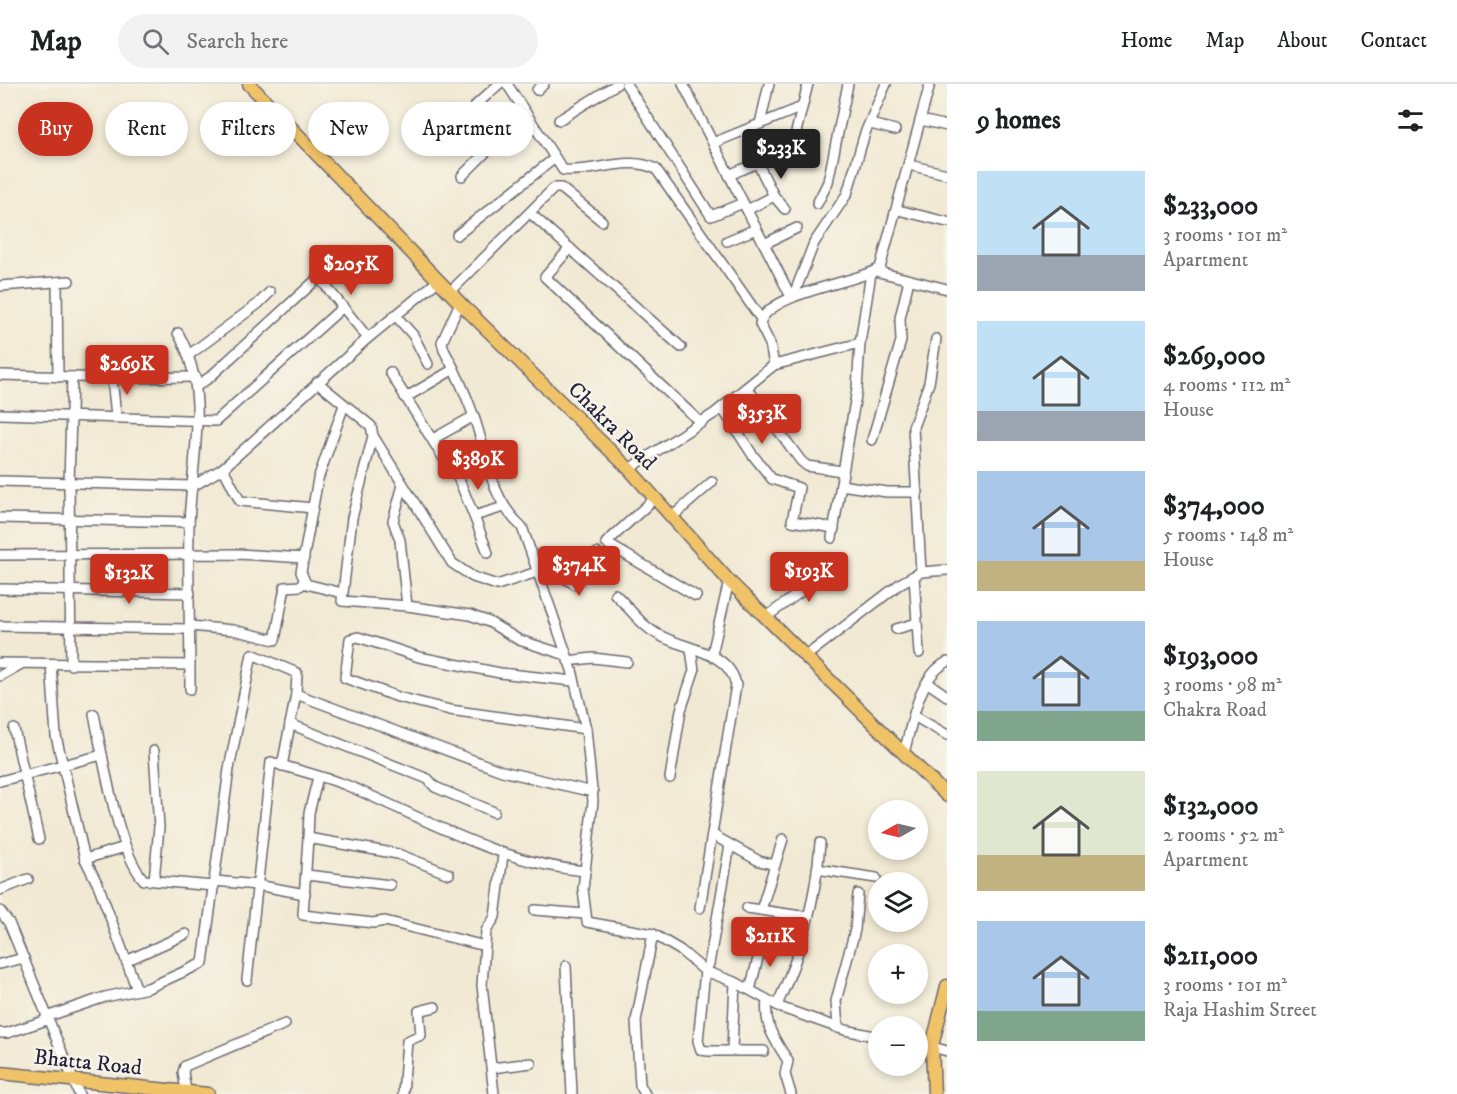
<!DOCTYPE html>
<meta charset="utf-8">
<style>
:root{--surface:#fff;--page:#f2f2f2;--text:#202124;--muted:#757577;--line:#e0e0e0;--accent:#c8321e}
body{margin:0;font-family:"IM FELL DW Pica",serif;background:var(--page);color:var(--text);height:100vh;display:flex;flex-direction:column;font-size:22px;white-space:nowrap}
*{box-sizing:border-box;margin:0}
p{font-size:20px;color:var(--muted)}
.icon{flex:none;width:33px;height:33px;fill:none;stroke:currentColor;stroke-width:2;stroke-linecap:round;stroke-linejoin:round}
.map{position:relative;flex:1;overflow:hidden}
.side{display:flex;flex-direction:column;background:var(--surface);width:510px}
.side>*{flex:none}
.hud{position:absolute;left:18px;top:18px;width:570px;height:54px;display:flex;gap:12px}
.needle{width:39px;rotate:262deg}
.tools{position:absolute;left:868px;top:716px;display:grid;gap:12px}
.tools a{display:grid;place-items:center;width:60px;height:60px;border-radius:50%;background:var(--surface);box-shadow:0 3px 9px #0003;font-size:30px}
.price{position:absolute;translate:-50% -51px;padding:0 14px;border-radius:6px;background:var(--accent);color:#fff;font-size:20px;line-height:39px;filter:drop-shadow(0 2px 3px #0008)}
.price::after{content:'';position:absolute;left:50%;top:36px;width:18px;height:14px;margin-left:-9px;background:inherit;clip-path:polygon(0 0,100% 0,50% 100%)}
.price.on{background:#222;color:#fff}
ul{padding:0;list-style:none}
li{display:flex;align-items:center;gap:18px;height:150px;padding:0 30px}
li span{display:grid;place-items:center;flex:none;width:168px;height:120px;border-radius:0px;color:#555}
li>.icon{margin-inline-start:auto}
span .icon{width:72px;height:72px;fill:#fffc;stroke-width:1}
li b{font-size:26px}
h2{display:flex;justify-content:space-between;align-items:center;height:72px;padding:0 30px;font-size:26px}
.pill{padding:0 21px;border-radius:27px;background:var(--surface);box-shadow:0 3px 9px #0003;font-size:21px;line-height:54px}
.pill.on{background:var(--accent);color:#fff}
header{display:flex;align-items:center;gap:36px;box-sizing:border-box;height:84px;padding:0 30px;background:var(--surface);border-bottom:2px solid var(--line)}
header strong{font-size:28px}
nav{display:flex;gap:33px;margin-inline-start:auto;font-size:21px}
.search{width:420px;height:54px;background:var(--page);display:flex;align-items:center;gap:15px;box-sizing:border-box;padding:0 21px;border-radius:33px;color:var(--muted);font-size:22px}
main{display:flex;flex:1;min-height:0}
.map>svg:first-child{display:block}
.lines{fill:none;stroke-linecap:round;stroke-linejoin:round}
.minor-casing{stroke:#6a6870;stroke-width:12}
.major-casing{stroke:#6a6870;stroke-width:15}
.minor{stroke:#fff;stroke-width:9}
.major{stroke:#f1c369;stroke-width:12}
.labels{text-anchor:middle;stroke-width:5;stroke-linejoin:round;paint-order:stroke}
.street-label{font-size:22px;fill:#22223b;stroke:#f7f3e8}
</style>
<header>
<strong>Map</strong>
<div class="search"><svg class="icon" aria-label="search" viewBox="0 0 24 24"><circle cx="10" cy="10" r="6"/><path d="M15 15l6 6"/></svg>Search here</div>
<nav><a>Home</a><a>Map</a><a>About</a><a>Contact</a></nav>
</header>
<main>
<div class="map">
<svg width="947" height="1010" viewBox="0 0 947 1010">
<rect width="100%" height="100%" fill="#f7f3e8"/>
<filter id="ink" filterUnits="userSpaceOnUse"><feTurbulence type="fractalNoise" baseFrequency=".0167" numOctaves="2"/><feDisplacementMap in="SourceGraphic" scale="12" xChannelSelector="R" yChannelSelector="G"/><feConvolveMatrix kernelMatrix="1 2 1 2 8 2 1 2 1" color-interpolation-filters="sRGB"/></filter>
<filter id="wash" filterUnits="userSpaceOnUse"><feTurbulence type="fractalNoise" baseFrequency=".008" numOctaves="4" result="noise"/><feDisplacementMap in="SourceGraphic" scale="24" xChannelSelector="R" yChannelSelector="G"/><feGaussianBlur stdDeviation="1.35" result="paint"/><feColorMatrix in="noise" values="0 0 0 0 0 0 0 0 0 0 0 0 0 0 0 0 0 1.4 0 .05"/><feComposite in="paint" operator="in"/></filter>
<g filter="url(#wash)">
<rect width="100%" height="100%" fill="#f1e9d3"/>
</g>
<g filter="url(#ink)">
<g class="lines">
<g class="minor-casing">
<g id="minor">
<path d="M507 0 563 86C593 89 628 71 656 85L761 235"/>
<path d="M626 0 711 132 743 119"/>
<path d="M683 0 789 209 793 213 814 159 847 110 865 49 886 0"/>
<path d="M537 6 544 0"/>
<path d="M559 36 617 0"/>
<path d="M921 36 947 42"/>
<path d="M760 40 769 0"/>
<path d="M870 40 895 46"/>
<path d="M461 47 476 21 499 0"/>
<path d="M713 59 802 23"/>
<path d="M758 80 774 112 785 125"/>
<path d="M909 81 947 90"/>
<path d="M729 91 792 64 808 0"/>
<path d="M462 92 525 29"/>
<path d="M817 120 828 98 848 0"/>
<path d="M747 126 774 112"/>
<path d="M898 126 947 138"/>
<path d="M530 129 681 263"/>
<path d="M457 151 555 74"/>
<path d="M727 157 756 145"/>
<path d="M764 160 797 144"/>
<path d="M570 164 545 193 701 339"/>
<path d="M875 187 947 205"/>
<path d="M57 198 58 293"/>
<path d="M0 202 69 197"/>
<path d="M450 208 554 104H561L602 137"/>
<path d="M460 219 442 258 444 266C455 286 465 308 473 330 488 371 488 412 522 443L572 586 586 645 593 717 583 805 587 838 653 850 680 866 705 887 737 899 782 924 845 946 879 953"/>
<path d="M395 231 413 251 428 280"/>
<path d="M178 249C212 309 191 376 189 441 188 496 190 550 190 605"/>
<path d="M190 270 258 220 270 208"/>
<path d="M774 281 860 259 871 189"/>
<path d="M390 288 451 386 486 378"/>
<path d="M0 291 112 294 196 293"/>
<path d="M112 294 116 332"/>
<path d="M317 298 371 342 373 352 452 479 473 493 497 501 537 488"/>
<path d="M197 302 210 293 317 195 321 196 368 254"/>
<path d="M747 304 801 377 807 382 842 387"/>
<path d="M405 314 454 285"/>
<path d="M722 324 752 370 772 395 799 404 792 437 834 444"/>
<path d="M0 330 216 337 343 223"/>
<path d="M373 352 352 434 342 517 407 522 470 531 489 538 519 556 566 571"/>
<path d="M433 355 474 332"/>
<path d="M872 356 901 257 900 234 909 196"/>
<path d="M223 384 240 417 313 424"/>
<path d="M629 385 715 329 774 281 770 260 760 240C766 209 857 199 880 184L930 0"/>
<path d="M455 386 474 432 504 423"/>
<path d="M0 397 193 402 222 385 368 254 439 196"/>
<path d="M403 401 393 437 400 456 407 522"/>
<path d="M841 401 887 408H918"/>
<path d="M655 414 606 459 696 512"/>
<path d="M474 432 488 469"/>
<path d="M672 433 712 398"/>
<path d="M0 434 189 438"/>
<path d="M832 454 857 305 860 259"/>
<path d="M0 471 238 470 304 474"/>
<path d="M536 483 552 486 574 500 597 469"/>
<path d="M921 488 913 343 929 299 936 255"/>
<path d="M914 492 919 569"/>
<path d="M0 505 190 509"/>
<path d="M342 509 306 500 301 488 318 395 344 321"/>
<path d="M615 510C629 523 641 542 659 551 685 566 729 566 736 601L700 824"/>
<path d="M766 533 835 483"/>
<path d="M0 542 190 545"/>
<path d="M190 542 233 546 275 556 285 503 300 502 303 499"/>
<path d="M896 545 917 539"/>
<path d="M712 570 729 497"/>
<path d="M806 572 901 499 921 488 947 486"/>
<path d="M568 577 593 574 627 578"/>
<path d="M0 579 190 581"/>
<path d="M51 580 56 652 85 775 99 803 137 906"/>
<path d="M71 581 69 399 72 293"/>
<path d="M0 592 21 580"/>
<path d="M573 597 500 589 419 573 358 553 350 555 345 594 348 595 398 613 450 626 586 645"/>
<path d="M928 599 947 612"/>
<path d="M94 630C102 669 118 769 144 796L214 802"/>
<path d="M914 632 947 651"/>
<path d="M290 640 428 695 435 703 494 728"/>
<path d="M14 645 39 755"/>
<path d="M154 667 159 743 154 796"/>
<path d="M904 669C912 640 918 593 947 578"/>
<path d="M282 682 296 610 502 687 593 708"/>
<path d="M670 694 681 626 694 587 691 565"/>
<path d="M0 697 102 671"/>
<path d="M713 751 759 777 775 781"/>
<path d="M308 754 309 729 318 693"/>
<path d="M730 761 709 880 705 887 698 957 701 966 708 967H764"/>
<path d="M85 775 125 763"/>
<path d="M817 785 876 794"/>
<path d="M449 790 398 770 308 754 303 831 373 839 385 837 485 862"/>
<path d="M307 791 390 801"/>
<path d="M215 797 257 801 305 810"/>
<path d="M0 806 28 795"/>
<path d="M747 824 808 833"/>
<path d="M535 826 585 830"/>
<path d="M761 826 783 755"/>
<path d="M0 827 9 839 79 1010"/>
<path d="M126 877 186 850"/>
<path d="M0 880 24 874"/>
<path d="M566 882 572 1010"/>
<path d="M247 896 271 678C296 686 322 692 346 701 425 734 498 779 585 787"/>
<path d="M750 906 763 854"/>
<path d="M767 916C764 943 774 954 788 977L785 990 791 1010"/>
<path d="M777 921C801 870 816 815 820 759"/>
<path d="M46 933 105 913 148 904 203 879 229 685 252 570 297 589 296 610"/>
<path d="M838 944 836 917 855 846 858 810"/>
<path d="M0 949H7L47 936"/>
<path d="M918 959 947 967"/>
<path d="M732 966 735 898"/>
<path d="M492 984 531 979"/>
<path d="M186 1007 183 988 185 982 285 940"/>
<path d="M403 1010 407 957 421 951 419 927 435 923"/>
<path d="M494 1010 482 901 486 847 495 833 503 771"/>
<path d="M645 1010 640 1001 636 937 653 850"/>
</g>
</g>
<g class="major-casing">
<g id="major">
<path d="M249 0 460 219 629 385 729 497 947 712"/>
<path d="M0 989 208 1010"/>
<path d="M934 1010 932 962 947 902"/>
</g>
</g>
<use href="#minor" class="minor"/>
<use href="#major" class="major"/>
</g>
</g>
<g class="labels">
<g class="street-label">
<text transform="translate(613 341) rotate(45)" y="8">Chakra Road</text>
<text transform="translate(88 977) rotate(6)" y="8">Bhatta Road</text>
</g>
</g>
</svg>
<div class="tools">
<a><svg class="needle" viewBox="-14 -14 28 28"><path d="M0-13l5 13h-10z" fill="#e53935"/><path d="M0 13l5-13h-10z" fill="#757577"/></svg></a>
<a><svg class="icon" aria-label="layers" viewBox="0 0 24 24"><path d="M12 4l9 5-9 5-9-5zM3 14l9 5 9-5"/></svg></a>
<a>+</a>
<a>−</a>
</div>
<b class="price on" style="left:781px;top:96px">$233K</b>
<b class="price" style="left:351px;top:212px">$205K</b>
<b class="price" style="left:127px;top:312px">$269K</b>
<b class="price" style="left:762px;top:361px">$353K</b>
<b class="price" style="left:478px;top:407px">$389K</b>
<b class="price" style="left:579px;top:513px">$374K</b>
<b class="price" style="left:809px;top:519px">$193K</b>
<b class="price" style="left:129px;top:521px">$132K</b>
<b class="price" style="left:770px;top:884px">$211K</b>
<div class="hud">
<a class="pill on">Buy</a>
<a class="pill">Rent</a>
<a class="pill">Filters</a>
<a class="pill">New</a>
<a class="pill">Apartment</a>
</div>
</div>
<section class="side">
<h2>9 homes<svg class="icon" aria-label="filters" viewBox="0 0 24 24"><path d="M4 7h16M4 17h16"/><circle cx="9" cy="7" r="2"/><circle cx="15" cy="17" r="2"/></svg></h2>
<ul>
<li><span style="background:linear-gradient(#bfe0f5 70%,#9aa5b1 0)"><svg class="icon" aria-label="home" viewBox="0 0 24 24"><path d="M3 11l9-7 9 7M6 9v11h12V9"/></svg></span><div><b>$233,000</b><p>3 rooms · 101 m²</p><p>Apartment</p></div></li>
<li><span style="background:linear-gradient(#bfe0f5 75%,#9aa5b1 0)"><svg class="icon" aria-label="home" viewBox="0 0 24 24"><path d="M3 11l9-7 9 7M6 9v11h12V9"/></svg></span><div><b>$269,000</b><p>4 rooms · 112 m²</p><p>House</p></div></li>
<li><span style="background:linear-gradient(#a9c7e8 75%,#c2b280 0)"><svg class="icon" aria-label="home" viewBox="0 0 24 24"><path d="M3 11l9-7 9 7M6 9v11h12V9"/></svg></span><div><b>$374,000</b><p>5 rooms · 148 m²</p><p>House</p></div></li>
<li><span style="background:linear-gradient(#a9c7e8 75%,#7fa58c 0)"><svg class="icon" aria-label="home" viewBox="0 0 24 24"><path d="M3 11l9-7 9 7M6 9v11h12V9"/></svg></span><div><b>$193,000</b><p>3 rooms · 98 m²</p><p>Chakra Road</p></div></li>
<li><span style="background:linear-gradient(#dfe7d0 70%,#c2b280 0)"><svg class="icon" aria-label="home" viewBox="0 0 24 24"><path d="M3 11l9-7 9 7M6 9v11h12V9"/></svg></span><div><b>$132,000</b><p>2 rooms · 52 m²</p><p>Apartment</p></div></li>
<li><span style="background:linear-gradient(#a9c7e8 75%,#7fa58c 0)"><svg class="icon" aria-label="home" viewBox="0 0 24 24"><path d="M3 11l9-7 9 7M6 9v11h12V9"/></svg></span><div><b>$211,000</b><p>3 rooms · 101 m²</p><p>Raja Hashim Street</p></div></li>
</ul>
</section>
</main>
